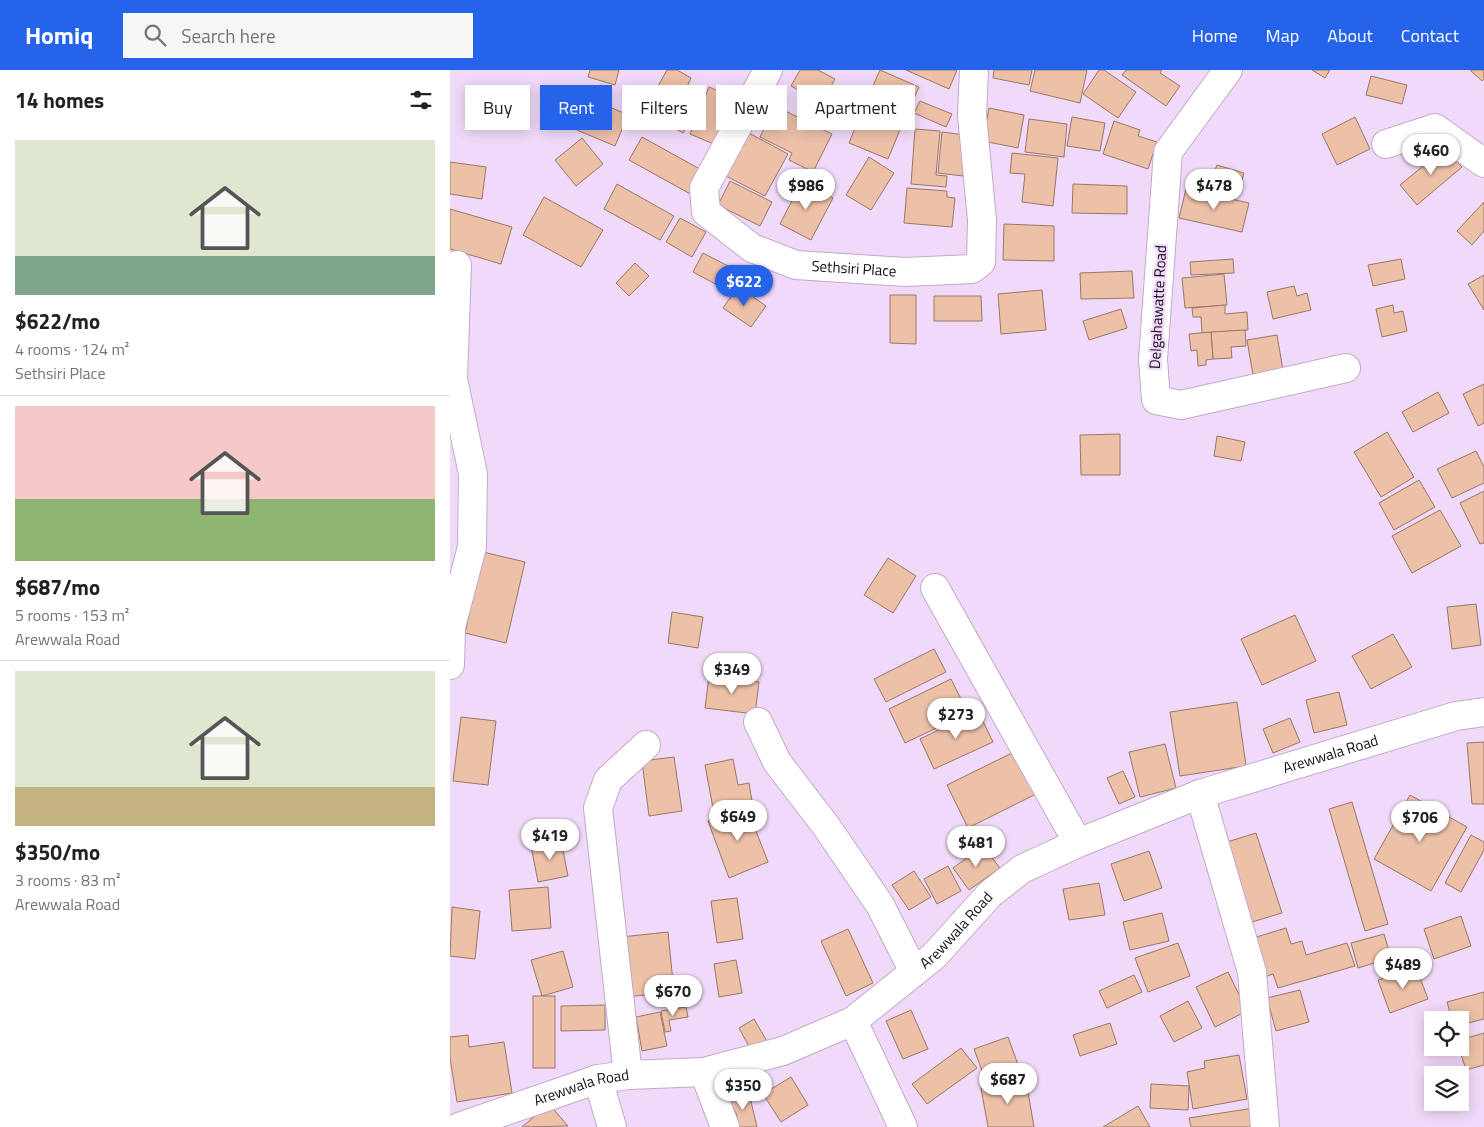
<!DOCTYPE html>
<meta charset="utf-8">
<style>
:root{--surface:#fff;--page:#f6f6f6;--text:#202124;--muted:#757577;--line:#e0e0e0;--accent:#2563eb}
body{margin:0;font-family:"Titillium Web",sans-serif;background:var(--page);color:var(--text);height:100vh;display:flex;flex-direction:column;font-size:19px;white-space:nowrap}
*{box-sizing:border-box;margin:0}
p{font-size:16px;color:var(--muted)}
.icon{flex:none;width:28px;height:28px;fill:none;stroke:currentColor;stroke-width:2;stroke-linecap:round;stroke-linejoin:round}
.map{position:relative;flex:1;overflow:hidden}
.details{display:flex;flex-direction:column;background:var(--surface);width:450px}
.details>*{flex:none}
.hud{position:absolute;left:15px;top:15px;width:475px;height:45px;display:flex;gap:10px}
.buttons{position:absolute;left:974px;top:941px;display:grid;gap:10px}
.buttons a{display:grid;place-items:center;width:45px;height:45px;border-radius:0px;background:var(--surface);box-shadow:0 2px 12px #0003;font-size:25px}
.price{position:absolute;translate:-50% -42px;padding:0 11px;border-radius:18px;background:#fff;color:#222;font-size:16px;line-height:32px;filter:drop-shadow(0 1px 2px #0008)}
.price::after{content:'';position:absolute;left:50%;top:30px;width:15px;height:11px;margin-left:-8px;background:inherit;clip-path:polygon(0 0,100% 0,50% 100%)}
.price.selected{background:var(--accent);color:#fff}
ul{padding:0;list-style:none}
li{display:grid;align-content:center;gap:10px;height:265px;padding:0 15px}
li+li{border-top:1px solid var(--line)}
li span{display:grid;place-items:center;height:155px;border-radius:0px;color:#555}
li>.icon{margin-inline-start:auto}
span .icon{width:90px;height:90px;fill:#fffc;stroke-width:1}
li b{font-size:21px}
h2{display:flex;justify-content:space-between;align-items:center;height:60px;padding:0 15px;font-size:21px}
.pill{padding:0 18px;border-radius:0px;background:var(--surface);box-shadow:0 2px 12px #0003;font-size:18px;line-height:45px}
.pill.selected{background:var(--accent);color:#fff}
header{display:flex;align-items:center;gap:30px;box-sizing:border-box;height:70px;padding:0 25px;background:var(--accent);color:#fff}
header strong{font-size:24px}
nav{display:flex;gap:28px;margin-inline-start:auto;font-size:18px}
.search{width:350px;height:45px;background:var(--page);display:flex;align-items:center;gap:12px;box-sizing:border-box;padding:0 18px;border-radius:0px;color:var(--muted);font-size:19px}
main{display:flex;flex:1;min-height:0}
.map>svg:first-child{display:block}
.building{fill:#edc0a8;stroke:#976}
.lines{fill:none;stroke-linecap:round;stroke-linejoin:round}
.minor-casing{stroke:#c1aac8;stroke-width:30}
.minor{stroke:#fff;stroke-width:28}
.labels{text-anchor:middle;stroke-width:4.5;stroke-linejoin:round;paint-order:stroke}
.street-label{font-size:15px;fill:#130b16;stroke:#f1daf9}
</style>
<header>
<strong>Homiq</strong>
<div class="search"><svg class="icon" aria-label="search" viewBox="0 0 24 24"><circle cx="10" cy="10" r="6"/><path d="M15 15l6 6"/></svg>Search here</div>
<nav><a>Home</a><a>Map</a><a>About</a><a>Contact</a></nav>
</header>
<main>
<section class="details">
<h2>14 homes<svg class="icon" aria-label="filters" viewBox="0 0 24 24"><path d="M4 7h16M4 17h16"/><circle cx="9" cy="7" r="2"/><circle cx="15" cy="17" r="2"/></svg></h2>
<ul>
<li><span style="background:linear-gradient(#dfe7d0 75%,#7fa58c 0)"><svg class="icon" aria-label="home" viewBox="0 0 24 24"><path d="M3 11l9-7 9 7M6 9v11h12V9"/></svg></span><div><b>$622/mo</b><p>4 rooms · 124 m²</p><p>Sethsiri Place</p></div></li>
<li><span style="background:linear-gradient(#f6c9c9 60%,#8fb573 0)"><svg class="icon" aria-label="home" viewBox="0 0 24 24"><path d="M3 11l9-7 9 7M6 9v11h12V9"/></svg></span><div><b>$687/mo</b><p>5 rooms · 153 m²</p><p>Arewwala Road</p></div></li>
<li><span style="background:linear-gradient(#dfe7d0 75%,#c2b280 0)"><svg class="icon" aria-label="home" viewBox="0 0 24 24"><path d="M3 11l9-7 9 7M6 9v11h12V9"/></svg></span><div><b>$350/mo</b><p>3 rooms · 83 m²</p><p>Arewwala Road</p></div></li>
</ul>
</section>
<div class="map">
<svg width="1034" height="1057" viewBox="0 0 1034 1057">
<rect width="100%" height="100%" fill="#f1daf9"/>
<g class="building">
<path d="M140 0H169L165 15 138 7Z"/>
<path d="M217 0H227L241 8 236 19 241 21 227 46 239 52 233 63 194 41Z"/>
<path d="M350 0H368L385 9 372 33 341 16Z"/>
<path d="M430 0 469 17 456 46 417 29Z"/>
<path d="M456 0H507L499 19Z"/>
<path d="M544 0H582L579 15 543 8Z"/>
<path d="M585 0H637L630 33 580 21Z"/>
<path d="M649 0H654L686 22 668 48 633 24Z"/>
<path d="M676 0H712L710 3 730 16 716 36 672 5Z"/>
<path d="M862 0H880L875 8Z"/>
<path d="M1020 0H1034V9L1032 11Z"/>
<path d="M921 6 957 15 952 34 916 25Z"/>
<path d="M259 17 270 22 266 31 281 37 266 75 240 64Z"/>
<path d="M128 23 178 45 165 76 115 55Z"/>
<path d="M470 31 502 44 496 57 464 43Z"/>
<path d="M415 33 454 50 438 89 399 73Z"/>
<path d="M325 36 382 64 363 102 339 90 342 83 310 67Z"/>
<path d="M539 38 574 45 568 78 533 71Z"/>
<path d="M622 47 655 53 650 81 617 76Z"/>
<path d="M905 47 920 79 887 95 872 64Z"/>
<path d="M579 49 617 54 614 87 575 82Z"/>
<path d="M664 51 690 60 688 66 707 72 698 99 653 84Z"/>
<path d="M465 59 490 61 486 105 497 106 496 117 461 114Z"/>
<path d="M297 62 338 84 315 126 274 105Z"/>
<path d="M492 62 516 65 513 106 488 103Z"/>
<path d="M192 67 257 103 244 126 179 90Z"/>
<path d="M132 68 153 94 126 116 105 90Z"/>
<path d="M995 78 1012 97 967 135 950 115Z"/>
<path d="M562 83 608 88 603 136 572 132 575 104 560 103Z"/>
<path d="M419 87 444 103 421 140 396 125Z"/>
<path d="M0 92 36 97 32 129 0 124Z"/>
<path d="M767 95 794 103 791 114 763 105Z"/>
<path d="M280 111 322 132 310 156 268 135Z"/>
<path d="M352 111 383 128 361 170 330 154Z"/>
<path d="M167 114 224 146 210 170 154 139Z"/>
<path d="M623 114 677 116V144L622 143Z"/>
<path d="M457 118 497 121V127L505 128 502 157 454 153Z"/>
<path d="M736 119 799 133 792 162 729 148Z"/>
<path d="M94 127 153 160 131 197 73 165Z"/>
<path d="M1034 132V161L1022 175 1007 161Z"/>
<path d="M0 139 62 157 51 194 0 179Z"/>
<path d="M230 148 256 162 242 187 216 172Z"/>
<path d="M554 154 604 156V191L553 190Z"/>
<path d="M253 183 282 198 271 217 243 202Z"/>
<path d="M783 189 784 203 741 205 740 192Z"/>
<path d="M951 189 955 209 923 216 918 195Z"/>
<path d="M185 193 199 206 179 226 166 213Z"/>
<path d="M682 201 684 228 631 229 630 203Z"/>
<path d="M774 204 777 235 735 238 732 208Z"/>
<path d="M1034 205V240L1018 214Z"/>
<path d="M288 216 316 236 301 257 273 238Z"/>
<path d="M844 216 847 226 857 223 861 240 823 249 817 222Z"/>
<path d="M592 220 596 260 551 264 548 224Z"/>
<path d="M440 225H466V274L440 273Z"/>
<path d="M484 226H531L532 251H484Z"/>
<path d="M775 235V244L797 242 798 260 752 263 751 247H743L742 238Z"/>
<path d="M943 235 944 243 953 241 957 261 932 267 926 239Z"/>
<path d="M671 239 677 258 639 270 633 251Z"/>
<path d="M795 260 796 276 781 277 782 288 763 289 761 262Z"/>
<path d="M761 262 763 289 756 290V295L748 296 747 280 741 281 739 264Z"/>
<path d="M827 265 833 300 803 305 797 270Z"/>
<path d="M1034 314V353L1028 356 1013 324Z"/>
<path d="M988 322 999 343 963 362 952 342Z"/>
<path d="M937 362 964 407 931 427 904 382Z"/>
<path d="M670 364V405H631L630 365Z"/>
<path d="M767 366 795 372 791 391 764 386Z"/>
<path d="M1026 381 1034 397V413L1002 428 987 399Z"/>
<path d="M969 410 985 437 944 460 929 433Z"/>
<path d="M1034 421V473L1030 474 1010 433Z"/>
<path d="M990 440 1011 476 962 503 942 466Z"/>
<path d="M33 482 75 492 56 573 15 563Z"/>
<path d="M438 488 466 506 443 543 414 525Z"/>
<path d="M1026 534 1031 575 1002 579 997 537Z"/>
<path d="M222 542 253 547 248 578 218 573Z"/>
<path d="M845 545 866 591 812 615 791 569Z"/>
<path d="M943 564 962 597 921 619 902 586Z"/>
<path d="M484 579 496 602 436 632 424 609Z"/>
<path d="M259 606 309 612 305 644 255 638Z"/>
<path d="M501 609 518 643 455 673 439 639Z"/>
<path d="M889 622 897 655 864 663 856 630Z"/>
<path d="M787 632 796 696 730 706 720 642Z"/>
<path d="M528 641 543 672 484 699 470 669Z"/>
<path d="M11 647 46 651 38 715 3 711Z"/>
<path d="M840 648 850 672 823 683 813 659Z"/>
<path d="M1034 672V734H1022L1017 673Z"/>
<path d="M715 674 726 718 690 727 679 682Z"/>
<path d="M564 682 586 724 518 758 497 715Z"/>
<path d="M224 687 232 741 199 746 192 691Z"/>
<path d="M283 689 288 715 299 713 302 731 263 738 255 695Z"/>
<path d="M673 701 685 727 669 734 657 708Z"/>
<path d="M960 725 1017 757 981 821 924 789Z"/>
<path d="M902 732 938 854 915 861 879 739Z"/>
<path d="M296 735 318 792 279 808 258 751Z"/>
<path d="M806 763 832 843 802 852 777 772Z"/>
<path d="M1021 765 1034 772V780L1011 822 995 813Z"/>
<path d="M111 770 118 806 88 812 81 776Z"/>
<path d="M533 776 550 798 519 820 503 798Z"/>
<path d="M699 781 712 818 674 831 661 794Z"/>
<path d="M498 796 511 821 487 834 474 809Z"/>
<path d="M464 801 481 827 459 840 442 815Z"/>
<path d="M649 813 655 845 619 850 613 819Z"/>
<path d="M98 817 101 858 62 861 59 820Z"/>
<path d="M287 828 293 869 267 873 261 831Z"/>
<path d="M2 837 30 841 25 889 0 886Z"/>
<path d="M712 843 719 871 680 880 673 852Z"/>
<path d="M1011 846 1021 876 984 889 974 859Z"/>
<path d="M836 858 841 874 852 871 856 885 897 873 905 896 828 918 823 904 815 907 803 868Z"/>
<path d="M398 859 423 913 396 926 371 871Z"/>
<path d="M218 862 224 922 176 927 171 867Z"/>
<path d="M934 864 941 888 908 898 901 873Z"/>
<path d="M728 873 740 906 698 922 685 888Z"/>
<path d="M113 881 123 917 92 926 81 890Z"/>
<path d="M286 890 292 923 269 927 264 894Z"/>
<path d="M966 897 978 929 940 943 928 910Z"/>
<path d="M778 902 797 941 765 957 746 917Z"/>
<path d="M684 905 692 922 657 938 649 921Z"/>
<path d="M850 920 859 952 826 961 817 928Z"/>
<path d="M1034 922V949L1010 955V950H1002L997 932Z"/>
<rect x="83" y="926" width="22" height="72"/>
<path d="M738 931 752 958 724 972 710 946Z"/>
<path d="M155 935V960L111 961V936Z"/>
<path d="M236 937 238 947 219 950 221 961 215 962 211 941Z"/>
<path d="M461 940 478 979 453 989 436 951Z"/>
<path d="M210 942 217 976 192 981 186 947Z"/>
<path d="M304 949 318 973 302 982 289 958Z"/>
<path d="M660 953 667 974 630 986 623 965Z"/>
<path d="M1034 963V995L1016 1000 1009 978 1010 970Z"/>
<path d="M18 965 19 977 54 972 62 1023 7 1032 0 988V967Z"/>
<path d="M558 967 570 1000 536 1012 524 979Z"/>
<path d="M511 978 527 998 477 1034 462 1014Z"/>
<path d="M789 985 797 1029 743 1039 737 1002 755 998 754 991Z"/>
<path d="M341 1007 358 1035 331 1052 313 1024Z"/>
<path d="M576 1010 584 1057H538L531 1018Z"/>
<path d="M701 1014 739 1016 738 1040 700 1038Z"/>
<path d="M299 1023 307 1057H285L287 1045 277 1027Z"/>
<path d="M99 1034 118 1056 72 1057Z"/>
<path d="M688 1036 700 1057H653Z"/>
<path d="M804 1038 807 1057H741L739 1048Z"/>
</g>
<g class="lines">
<g class="minor-casing">
<g id="minor">
<path id="s1" d="M318 0 254 118 256 142 302 178 346 195 455 202 522 199 531 192 532 150 522 45 524 0"/>
<path d="M778 0 718 82 703 289 706 330 731 335 896 298"/>
<path d="M936 74 985 58 1034 93"/>
<path d="M485 518 628 773"/>
<path d="M0 595 1 557 22 477 23 404 3 309 7 195"/>
<path d="M308 652 327 692 376 756 430 835 464 902"/>
<path d="M750 724 802 902 815 1057"/>
<path d="M403 951 453 1057"/>
<path d="M254 1002 275 1057"/>
<path d="M178 1005 148 738 158 710 196 675"/>
<path d="M148 1009 162 1057"/>
<path id="s2" d="M9 1057 148 1009 178 1005 254 1002 333 981 403 951 484 886 540 824 572 799 628 773 750 724 1006 646 1034 642"/>
</g>
</g>
<use href="#minor" class="minor"/>
</g>
<g class="labels">
<g class="street-label">
<text dy="5" stroke="none"><textPath href="#s1" startOffset="322">Sethsiri Place</textPath></text>
<text transform="translate(708 237) rotate(-87)" y="5">Delgahawatte Road</text>
<text dy="5" stroke="none"><textPath href="#s2" startOffset="969">Arewwala Road</textPath></text>
<text dy="5" stroke="none"><textPath href="#s2" startOffset="549">Arewwala Road</textPath></text>
<text dy="5" stroke="none"><textPath href="#s2" startOffset="129">Arewwala Road</textPath></text>
</g>
</g>
</svg>
<div class="buttons">
<a><svg class="icon" aria-label="locate" viewBox="0 0 24 24"><circle cx="12" cy="12" r="6"/><path d="M12 2v4M12 18v4M2 12h4M18 12h4"/></svg></a>
<a><svg class="icon" aria-label="layers" viewBox="0 0 24 24"><path d="M12 4l9 5-9 5-9-5zM3 14l9 5 9-5"/></svg></a>
</div>
<b class="price" style="left:981px;top:106px">$460</b>
<b class="price" style="left:356px;top:141px">$986</b>
<b class="price" style="left:764px;top:141px">$478</b>
<b class="price selected" style="left:294px;top:237px">$622</b>
<b class="price" style="left:282px;top:625px">$349</b>
<b class="price" style="left:506px;top:670px">$273</b>
<b class="price" style="left:288px;top:772px">$649</b>
<b class="price" style="left:970px;top:773px">$706</b>
<b class="price" style="left:100px;top:791px">$419</b>
<b class="price" style="left:526px;top:798px">$481</b>
<b class="price" style="left:953px;top:920px">$489</b>
<b class="price" style="left:223px;top:947px">$670</b>
<b class="price" style="left:558px;top:1035px">$687</b>
<b class="price" style="left:293px;top:1041px">$350</b>
<div class="hud">
<a class="pill">Buy</a>
<a class="pill selected">Rent</a>
<a class="pill">Filters</a>
<a class="pill">New</a>
<a class="pill">Apartment</a>
</div>
</div>
</main>
